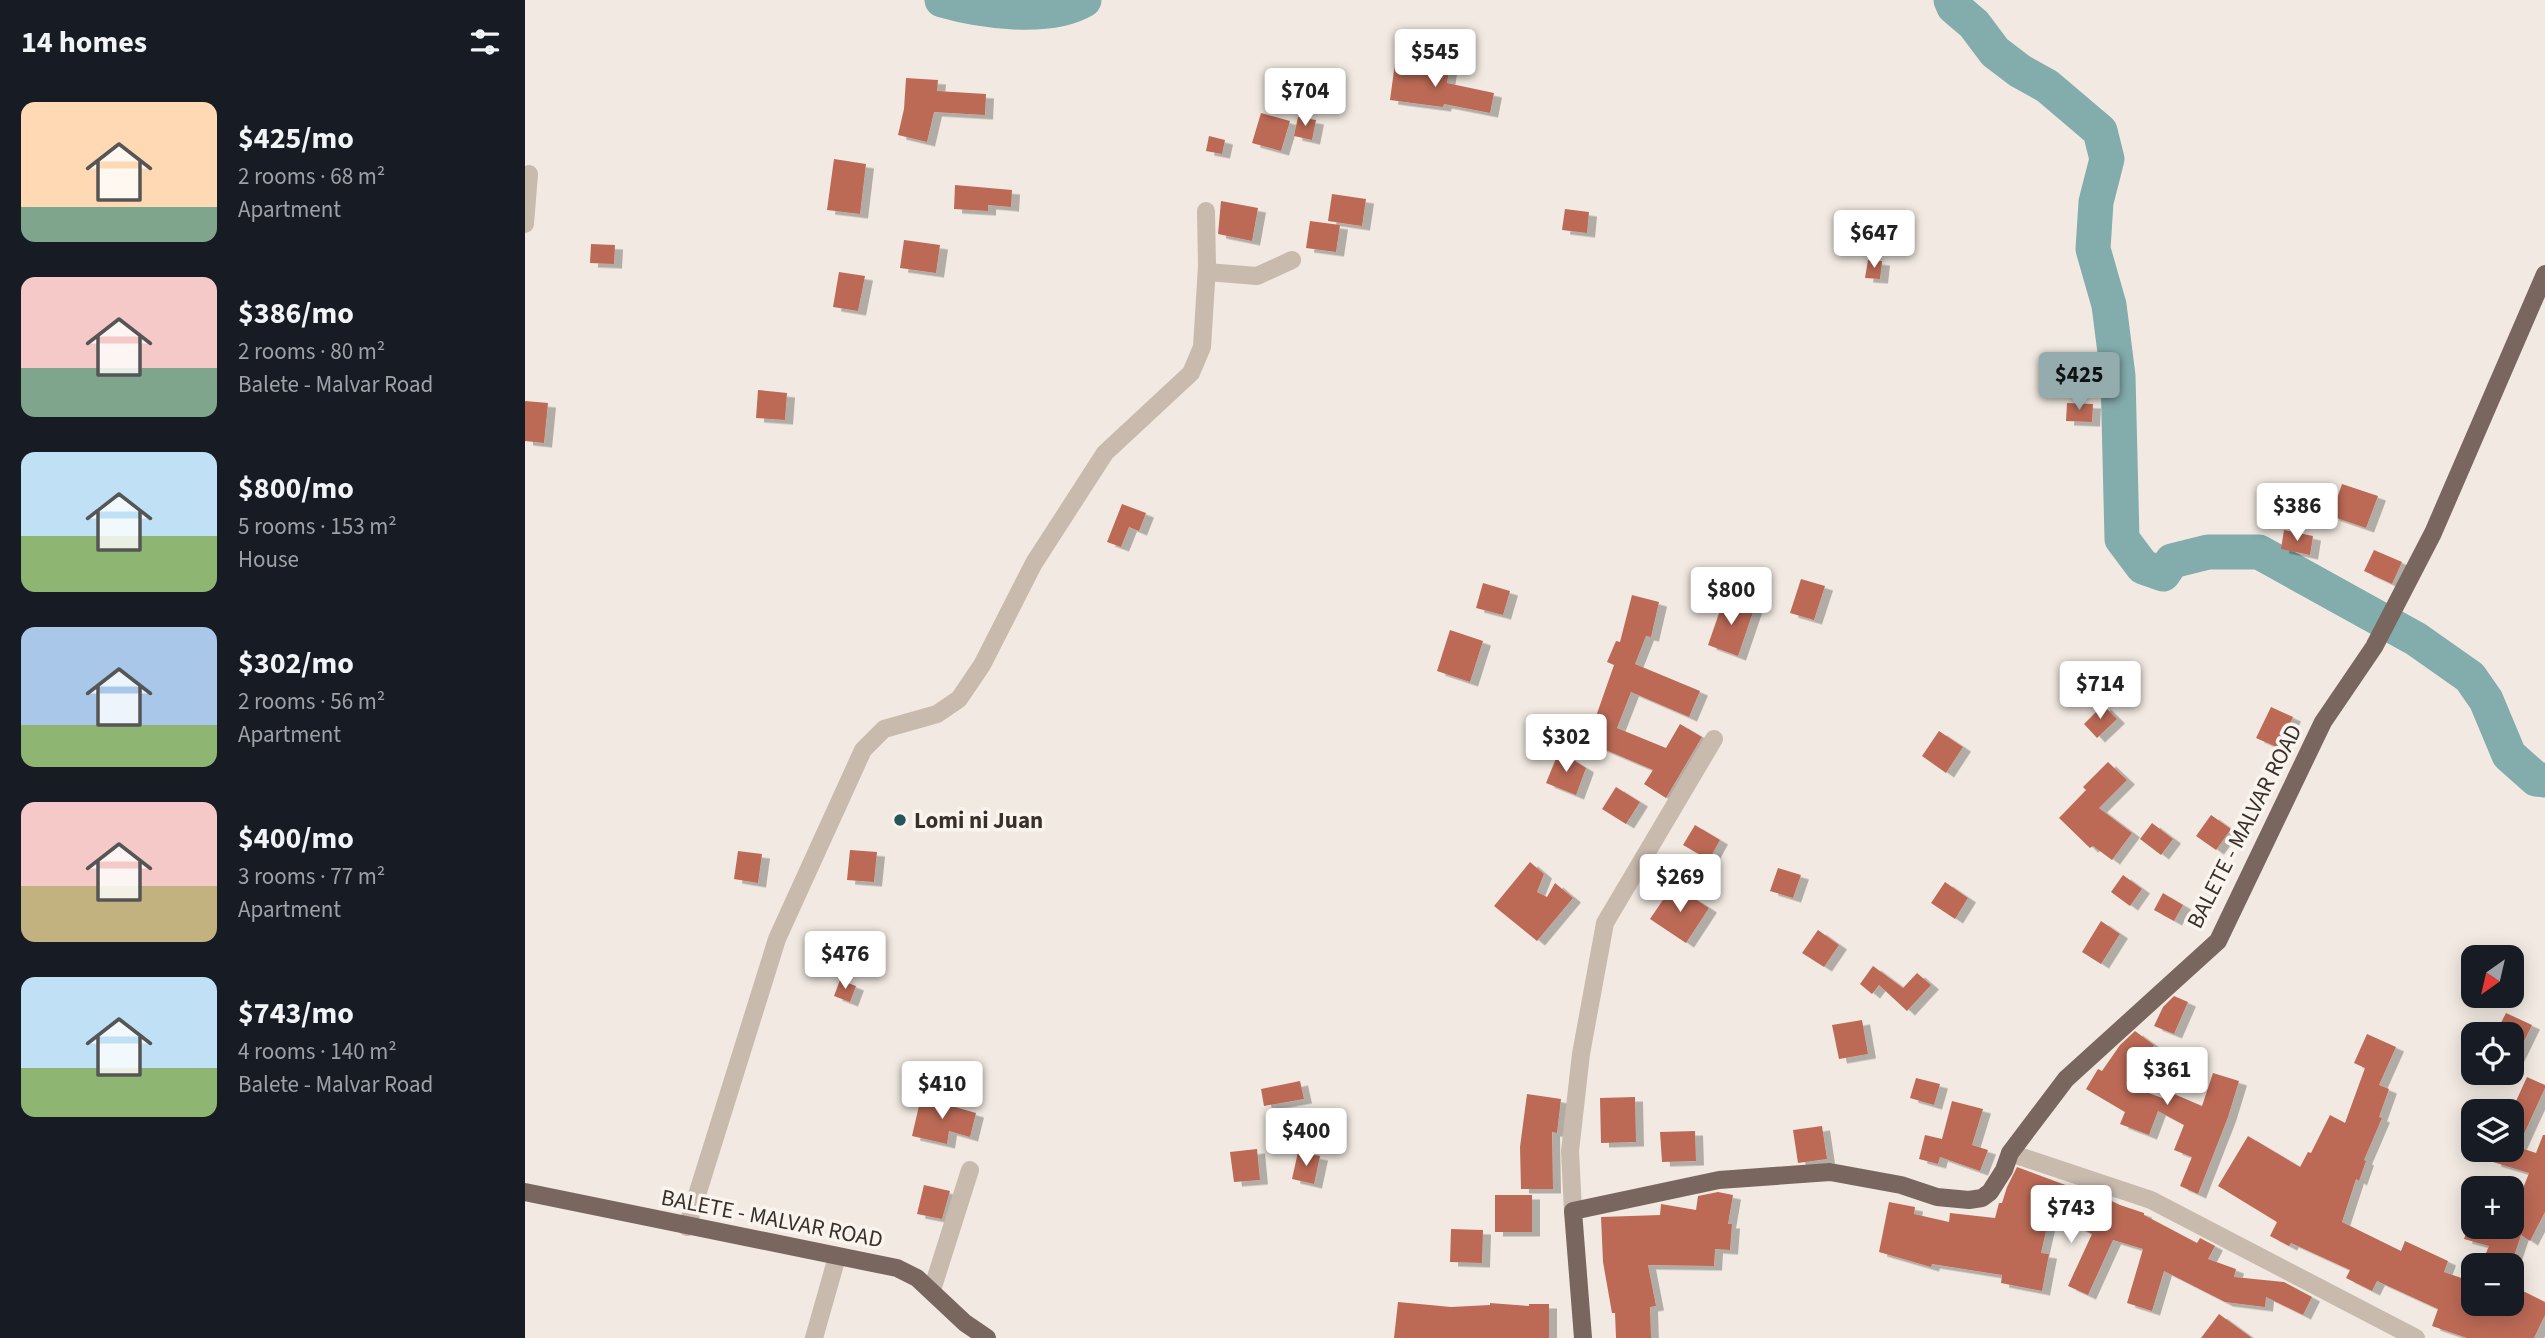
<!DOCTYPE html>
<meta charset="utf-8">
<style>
:root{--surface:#171b24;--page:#242831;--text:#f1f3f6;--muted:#9ea1a6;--accent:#95acae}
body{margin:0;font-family:"Source Sans 3",sans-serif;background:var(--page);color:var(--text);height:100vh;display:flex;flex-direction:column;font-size:26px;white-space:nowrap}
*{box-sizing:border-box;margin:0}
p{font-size:23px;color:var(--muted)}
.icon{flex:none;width:38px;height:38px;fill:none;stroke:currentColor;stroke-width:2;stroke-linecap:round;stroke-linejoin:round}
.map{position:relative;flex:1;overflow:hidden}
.sheet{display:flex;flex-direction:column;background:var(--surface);width:525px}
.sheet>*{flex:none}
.needle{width:46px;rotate:214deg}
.tools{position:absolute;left:1936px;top:945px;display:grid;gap:14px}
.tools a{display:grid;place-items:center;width:63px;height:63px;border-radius:14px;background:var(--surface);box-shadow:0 4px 18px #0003;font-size:35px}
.price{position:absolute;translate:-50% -60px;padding:0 16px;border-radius:7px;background:#fff;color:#222;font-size:23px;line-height:46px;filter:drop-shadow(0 2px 4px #0008)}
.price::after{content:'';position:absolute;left:50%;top:42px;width:21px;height:16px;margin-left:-10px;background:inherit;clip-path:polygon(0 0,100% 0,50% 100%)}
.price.selected{background:var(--accent);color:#111}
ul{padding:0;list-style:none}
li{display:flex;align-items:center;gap:21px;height:175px;padding:0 21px}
li span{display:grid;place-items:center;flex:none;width:196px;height:140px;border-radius:14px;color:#555}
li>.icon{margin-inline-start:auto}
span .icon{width:84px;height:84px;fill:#fffc;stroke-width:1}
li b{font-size:30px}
h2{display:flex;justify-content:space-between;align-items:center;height:84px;padding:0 21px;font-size:30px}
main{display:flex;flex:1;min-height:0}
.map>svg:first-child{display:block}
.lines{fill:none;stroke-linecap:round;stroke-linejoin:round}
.river{stroke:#83acad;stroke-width:35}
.building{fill:#bc6b56;filter:url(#shadow)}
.minor{stroke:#c9baae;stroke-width:18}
.major{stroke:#79675f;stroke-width:18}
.poi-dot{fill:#255657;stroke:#faf4ee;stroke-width:2.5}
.labels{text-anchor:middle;stroke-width:7;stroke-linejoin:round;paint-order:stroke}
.poi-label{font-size:23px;font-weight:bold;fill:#39302c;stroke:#faf4ee;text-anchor:start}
.street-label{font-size:23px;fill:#39302c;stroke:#faf4ee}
</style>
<main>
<section class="sheet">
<h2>14 homes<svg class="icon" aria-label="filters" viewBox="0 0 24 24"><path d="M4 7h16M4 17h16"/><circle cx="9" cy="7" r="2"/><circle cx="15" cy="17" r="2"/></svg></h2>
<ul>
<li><span style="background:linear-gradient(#ffd9b3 75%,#7fa58c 0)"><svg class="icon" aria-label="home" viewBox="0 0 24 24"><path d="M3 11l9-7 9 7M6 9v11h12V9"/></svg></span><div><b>$425/mo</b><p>2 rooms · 68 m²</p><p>Apartment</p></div></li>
<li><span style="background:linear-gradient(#f6c9c9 65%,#7fa58c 0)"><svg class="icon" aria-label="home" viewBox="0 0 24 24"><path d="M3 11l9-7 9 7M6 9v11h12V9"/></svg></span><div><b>$386/mo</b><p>2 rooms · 80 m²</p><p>Balete - Malvar Road</p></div></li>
<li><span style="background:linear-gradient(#bfe0f5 60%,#8fb573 0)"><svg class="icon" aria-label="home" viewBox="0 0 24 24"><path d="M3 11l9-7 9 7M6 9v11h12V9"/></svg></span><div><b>$800/mo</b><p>5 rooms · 153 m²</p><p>House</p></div></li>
<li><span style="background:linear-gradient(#a9c7e8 70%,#8fb573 0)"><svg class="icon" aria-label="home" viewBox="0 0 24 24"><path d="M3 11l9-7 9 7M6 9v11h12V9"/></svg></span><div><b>$302/mo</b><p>2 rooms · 56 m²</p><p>Apartment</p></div></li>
<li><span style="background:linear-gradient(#f6c9c9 60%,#c2b280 0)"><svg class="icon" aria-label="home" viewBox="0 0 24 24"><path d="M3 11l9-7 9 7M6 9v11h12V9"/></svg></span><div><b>$400/mo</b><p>3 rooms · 77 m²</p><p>Apartment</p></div></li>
<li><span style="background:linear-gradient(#bfe0f5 65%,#8fb573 0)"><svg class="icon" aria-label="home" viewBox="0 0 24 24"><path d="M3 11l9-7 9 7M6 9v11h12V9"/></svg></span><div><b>$743/mo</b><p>4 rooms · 140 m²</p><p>Balete - Malvar Road</p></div></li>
</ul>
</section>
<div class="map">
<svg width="2020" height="1338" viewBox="0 0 2020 1338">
<defs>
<filter id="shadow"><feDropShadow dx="8" dy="4.5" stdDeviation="0" flood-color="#0004"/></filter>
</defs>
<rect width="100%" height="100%" fill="#f2eae2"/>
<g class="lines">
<g class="river">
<path d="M417 0C455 11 524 21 559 0"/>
<path d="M1426 0 1429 7 1449 24 1470 52 1495 71 1522 86 1575 131 1582 159 1571 202 1568 249 1584 305 1593 376 1597 539 1618 567 1638 574 1647 561 1683 552H1734L1891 639 1945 677 1961 700 1984 755 2011 779 2020 780"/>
</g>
</g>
<g class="building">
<path d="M870 63 924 70 922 83 969 93 965 113 919 104 918 107 865 100Z"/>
<path d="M381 78 413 80 412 91 461 94 460 115 409 112 402 142 373 135 379 109Z"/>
<path d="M736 113 765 121 756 151 727 143Z"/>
<path d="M773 117 791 120 787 140 769 136Z"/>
<path d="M684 136 700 140 697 154 681 151Z"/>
<path d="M309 159 341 164 335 214 302 210Z"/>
<path d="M430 185 487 190 486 207 463 205V211L429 209Z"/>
<path d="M807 194 841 199 837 226 803 221Z"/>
<path d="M696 201 733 208 727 241 693 234Z"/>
<path d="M1040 209 1064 212 1062 233 1037 230Z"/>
<path d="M785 221 815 225 811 252 781 248Z"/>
<path d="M379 240 415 245 411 273 375 268Z"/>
<path d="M66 244 90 245 89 264 65 263Z"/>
<path d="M1343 260 1357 261 1355 279 1340 278Z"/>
<path d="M314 272 340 276 333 311 308 307Z"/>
<path d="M233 390 262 393 260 420 231 418Z"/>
<path d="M0 401 23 403 19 443 0 441Z"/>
<path d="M1542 403 1568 404 1567 422 1541 421Z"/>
<path d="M1817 484 1853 496 1841 528 1806 516Z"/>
<path d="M597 504 621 513 614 531 604 527 596 547 582 542Z"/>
<path d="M1759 530 1788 536 1785 555 1756 549Z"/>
<path d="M1849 550 1877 562 1867 584 1839 571Z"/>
<path d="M1276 579 1300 586 1289 620 1265 613Z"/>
<path d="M958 583 985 591 978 615 951 608Z"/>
<path d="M1107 595 1134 602 1126 637 1121 636 1110 664 1175 691 1164 717 1106 692 1092 728 1141 748 1155 724 1177 737 1141 798 1119 784 1128 770 1062 742 1089 665 1082 662 1091 641 1095 642Z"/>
<path d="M1199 599 1229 609 1213 656 1183 645Z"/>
<path d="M925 630 958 641 945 682 912 671Z"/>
<path d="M1578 705 1592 719 1572 738 1559 724Z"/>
<path d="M1746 707 1768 717 1754 748 1731 738Z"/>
<path d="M1414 731 1438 747 1421 773 1397 756Z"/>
<path d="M1034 751 1061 768 1051 795 1021 783Z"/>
<path d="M1583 762 1602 780 1574 808 1607 833 1587 860 1568 846 1565 848 1534 818 1561 790 1558 787Z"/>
<path d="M1091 787 1115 802 1101 824 1077 809Z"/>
<path d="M1686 815 1706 829 1691 850 1671 836Z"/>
<path d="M1627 823 1648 839 1636 855 1615 839Z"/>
<path d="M1170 825 1195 840 1184 860 1158 845Z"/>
<path d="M325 850 352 852 349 882 322 880Z"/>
<path d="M213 851 237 854 233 883 209 879Z"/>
<path d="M1005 862 1019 874 1012 892 1022 897 1030 883 1048 898 1012 941 969 906Z"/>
<path d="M1253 868 1276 875 1268 898 1245 891Z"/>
<path d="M1598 875 1617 889 1605 906 1586 892Z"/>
<path d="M1420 882 1443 898 1430 919 1406 903Z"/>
<path d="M1148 885 1184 908 1161 943 1125 919Z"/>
<path d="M1638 893 1658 905 1649 921 1629 910Z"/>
<path d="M1576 921 1595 934 1576 964 1557 952Z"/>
<path d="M1293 930 1314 945 1299 967 1277 953Z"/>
<path d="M1348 966 1378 988 1392 973 1406 985 1382 1011 1354 985 1347 994 1335 984Z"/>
<path d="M315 980 331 986 325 1002 309 996Z"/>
<path d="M1649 996 1663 1002 1649 1034 1629 1026 1638 1007Z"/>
<path d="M1981 1013 2007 1025 1986 1068V1034H1970Z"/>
<path d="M1337 1020 1343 1054 1314 1059 1307 1025Z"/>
<path d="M1610 1031 1629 1045 1608 1087 1645 1101 1649 1094 1677 1106 1688 1073 1714 1081 1703 1117 1673 1194 1655 1186 1667 1157 1649 1150 1659 1125 1633 1111 1624 1135 1595 1124 1600 1112 1561 1089 1573 1069 1577 1071 1595 1045Z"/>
<path d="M1842 1034 1871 1047 1854 1085 1864 1089 1854 1117 1857 1118 1839 1160 1841 1161 1834 1181 1831 1179 1817 1222 1876 1251 1880 1241 1923 1261 1919 1272 1948 1282V1304H1986V1285L2020 1302V1315L2009 1338H1942L1907 1326 1913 1309 1852 1281 1847 1291 1821 1278 1825 1270 1766 1243 1764 1246 1745 1236 1752 1222 1693 1186 1723 1136 1775 1167 1783 1152 1786 1153 1805 1115 1820 1123 1840 1068 1829 1063Z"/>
<path d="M2002 1077 2020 1085V1088L1993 1147 2011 1153 2018 1135H2020V1212L2005 1241 1996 1235 1986 1265H1962L1966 1255 1961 1253 1964 1246 1939 1239 1943 1227H1986V1219L2004 1173 1968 1162 1972 1150H1986V1112Z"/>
<path d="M1391 1078 1415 1084 1409 1105 1385 1098Z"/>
<path d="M775 1081 779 1099 739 1106 736 1089Z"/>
<path d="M1002 1094 1036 1099 1032 1133 1027 1132 1028 1189H996L995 1147Z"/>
<path d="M396 1097 430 1105V1107L451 1113 445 1137 424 1131 422 1144 387 1136Z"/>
<path d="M1110 1097 1111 1142 1076 1143 1075 1098Z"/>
<path d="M1427 1101 1458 1109 1447 1145 1463 1150 1455 1171 1415 1157 1413 1164 1394 1159 1400 1135 1417 1139Z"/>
<path d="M1297 1126 1302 1159 1273 1163 1268 1130Z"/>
<path d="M1170 1131 1171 1161 1137 1162 1135 1132Z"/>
<path d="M732 1149 735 1180 709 1182 705 1152Z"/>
<path d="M773 1152 795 1156 789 1184 767 1179Z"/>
<path d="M1492 1167 1554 1190 1555 1188 1574 1195 1595 1205 1619 1213V1215L1672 1243 1675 1238 1690 1246 1683 1259 1711 1269 1709 1277 1759 1282 1787 1297 1778 1315 1741 1297 1740 1307 1700 1302 1639 1271 1627 1311 1602 1303 1618 1249 1588 1240 1563 1295 1543 1286 1567 1234 1525 1213 1516 1253 1524 1254 1517 1291 1476 1283 1477 1275 1407 1264 1406 1267 1354 1252 1364 1202 1390 1207 1389 1214 1424 1222 1425 1213 1470 1218 1474 1203H1477L1482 1187Z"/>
<path d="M399 1185 425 1191 417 1219 392 1214Z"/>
<path d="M1193 1192 1208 1195 1203 1224H1207L1205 1250 1190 1249 1189 1266 1123 1265 1131 1306 1125 1307 1126 1338H1091L1090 1313H1087L1078 1262 1076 1217 1135 1215 1136 1204 1171 1210 1173 1196Z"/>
<rect x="970" y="1195" width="37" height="37"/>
<path d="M926 1229 958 1230 957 1263 925 1262Z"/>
<path d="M873 1302 926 1307 965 1305V1303L1004 1306V1304H1024V1338H869Z"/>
<path d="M1694 1314 1727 1338H1676Z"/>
</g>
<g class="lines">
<g class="minor">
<path d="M0 224 4 174"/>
<path d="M682 272 732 276 767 260"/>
<path d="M1485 1153 1626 1200 1891 1338"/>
<path d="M1048 1211 1045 1151 1056 1054 1080 923 1189 739"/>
<path d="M162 1227 252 939 338 750 359 729 412 714 434 699 457 665 509 563 580 453 666 373 677 347 682 266 681 211"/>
<path d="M407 1290 445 1170"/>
<path d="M289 1338 312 1257"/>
</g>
<g class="major">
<path d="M0 1192 372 1268 392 1278 440 1323 462 1338"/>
<path d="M1058 1338 1048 1211 1194 1180 1305 1172 1376 1185 1412 1197 1444 1200 1457 1198 1465 1192 1479 1170 1485 1153 1541 1079 1693 941 1798 722 1849 647 1908 533 2020 274"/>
</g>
</g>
<circle class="poi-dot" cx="375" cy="820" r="7"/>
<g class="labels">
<g class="poi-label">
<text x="389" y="828">Lomi ni Juan</text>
</g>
<g class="street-label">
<text transform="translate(1719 826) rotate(-63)" y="8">BALETE - MALVAR ROAD</text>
<text transform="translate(247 1218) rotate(11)" y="8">BALETE - MALVAR ROAD</text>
</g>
</g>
</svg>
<div class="tools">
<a><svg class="needle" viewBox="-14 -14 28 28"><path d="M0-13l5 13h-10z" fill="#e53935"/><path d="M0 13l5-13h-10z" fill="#9ea1a6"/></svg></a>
<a><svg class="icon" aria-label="locate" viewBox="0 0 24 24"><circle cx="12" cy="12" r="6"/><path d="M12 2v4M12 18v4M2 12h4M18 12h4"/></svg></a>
<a><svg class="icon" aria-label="layers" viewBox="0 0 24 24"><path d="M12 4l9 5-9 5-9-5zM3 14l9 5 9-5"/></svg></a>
<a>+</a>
<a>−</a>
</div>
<b class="price" style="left:910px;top:89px">$545</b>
<b class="price" style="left:780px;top:128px">$704</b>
<b class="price" style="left:1349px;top:270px">$647</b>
<b class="price selected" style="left:1554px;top:412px">$425</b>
<b class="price" style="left:1772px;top:543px">$386</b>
<b class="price" style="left:1206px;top:627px">$800</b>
<b class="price" style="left:1575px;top:721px">$714</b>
<b class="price" style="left:1041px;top:774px">$302</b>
<b class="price" style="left:1155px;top:914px">$269</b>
<b class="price" style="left:320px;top:991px">$476</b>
<b class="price" style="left:1642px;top:1107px">$361</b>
<b class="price" style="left:417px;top:1121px">$410</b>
<b class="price" style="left:781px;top:1168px">$400</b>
<b class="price" style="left:1546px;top:1245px">$743</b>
</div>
</main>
